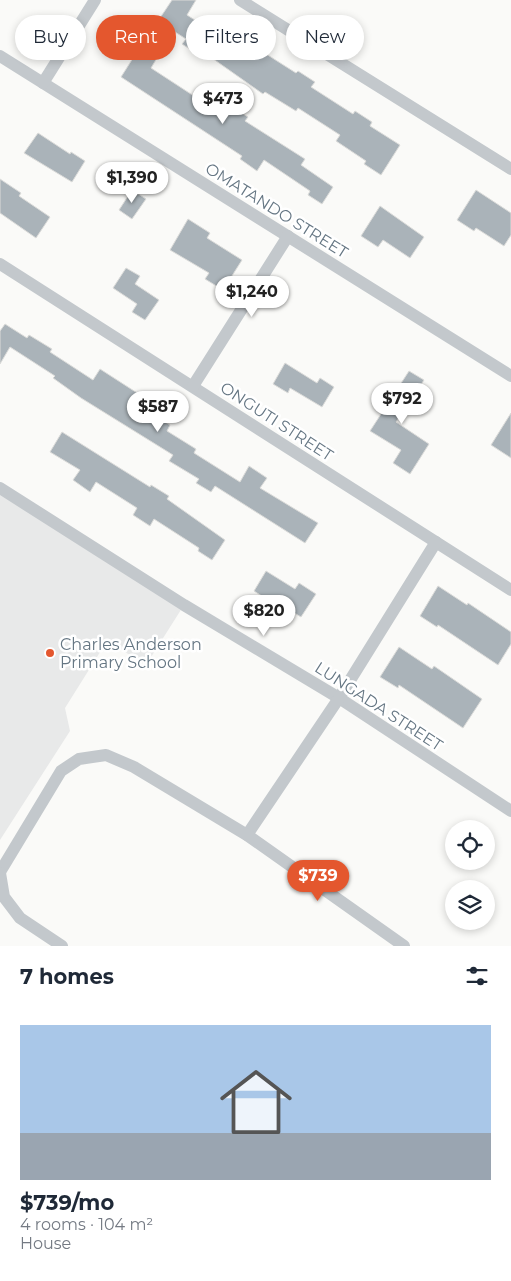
<!DOCTYPE html>
<meta charset="utf-8">
<style>
:root{--surface:#fff;--page:#f2f2f3;--text:#1f2937;--muted:#747a83;--accent:#e4572e}
body{margin:0;font-family:Montserrat,sans-serif;background:var(--page);color:var(--text);height:100vh;display:flex;flex-direction:column;font-size:19px;white-space:nowrap}
*{box-sizing:border-box;margin:0}
p{font-size:16px;color:var(--muted)}
.icon{flex:none;width:28px;height:28px;fill:none;stroke:currentColor;stroke-width:2;stroke-linecap:round;stroke-linejoin:round}
.map{position:relative;height:946px;overflow:hidden}
.panel{display:flex;flex-direction:column;background:var(--surface);flex:1}
.panel>*{flex:none}
.banner{position:absolute;left:15px;top:15px;width:481px;height:45px;display:flex;gap:10px}
.tools{position:absolute;left:445px;top:820px;display:grid;gap:10px}
.tools a{display:grid;place-items:center;width:50px;height:50px;border-radius:50%;background:var(--surface);box-shadow:0 2px 8px #0003;font-size:25px}
.price{position:absolute;translate:-50% -42px;padding:0 11px;border-radius:18px;background:#fff;color:#222;font-size:16px;line-height:32px;filter:drop-shadow(0 1px 2px #0008)}
.price::after{content:'';position:absolute;left:50%;top:30px;width:15px;height:11px;margin-left:-8px;background:inherit;clip-path:polygon(0 0,100% 0,50% 100%)}
.price.active{background:var(--accent);color:#fff}
ul{padding:0;list-style:none}
li{display:grid;align-content:center;gap:10px;height:265px;padding:0 20px}
li span{display:grid;place-items:center;height:155px;border-radius:0px;color:#555}
li>.icon{margin-inline-start:auto}
span .icon{width:90px;height:90px;fill:#fffc;stroke-width:1}
li b{font-size:21px}
h2{display:flex;justify-content:space-between;align-items:center;height:60px;padding:0 20px;font-size:21px}
.pill{padding:0 18px;border-radius:22px;background:var(--surface);box-shadow:0 2px 8px #0003;font-size:18px;line-height:45px}
.pill.active{background:var(--accent);color:#fff}
.map>svg:first-child{display:block}
.built{fill:#e8e9e9}
.building{fill:#aab3b9;stroke:#dcdcda}
.lines{fill:none;stroke-linecap:round;stroke-linejoin:round}
.minor{stroke:#c3c8cc;stroke-width:12}
.poi-dot{fill:#e4572e;stroke:#fff;stroke-width:2}
.labels{text-anchor:middle;stroke-width:5;stroke-linejoin:round;paint-order:stroke}
.street-label{font-size:16px;fill:#657683;stroke:#fff}
.poi-label{font-size:16px;fill:#657683;stroke:#fff;text-anchor:start}
</style>
<div class="map">
<svg width="511" height="946" viewBox="0 0 511 946">
<rect width="100%" height="100%" fill="#fafaf8"/>
<path class="built" d="M0 488 184 605 146 665 107 641 65 708 70 731 0 840Z"/>
<g class="building">
<path d="M172 0H196L187 15 229 42 236 31 254 43 252 45 296 73 298 71 315 82 311 87 353 114 355 111 372 122 370 126 400 145 381 175 364 164 366 161 336 141 340 135 298 108 296 111 265 92 263 94 202 51 199 55 182 44 186 39 158 21Z"/>
<path d="M140 47 157 58 151 68 197 98 203 89 248 117 245 121 305 159 301 165 333 187 322 204 308 195 310 191 264 160 257 171 240 159 242 156 121 77Z"/>
<path d="M38 133 70 154 71 152 85 161 72 182 24 153Z"/>
<path d="M0 179 21 193 19 196 50 217 36 238 0 213Z"/>
<path d="M132 190 146 199 132 219 119 210Z"/>
<path d="M476 190 511 213V235L504 246 476 228 474 231 457 220Z"/>
<path d="M380 206 424 237 410 258 383 240 378 247 361 236Z"/>
<path d="M188 219 210 233 207 238 242 260 223 290 205 279 209 273 170 250Z"/>
<path d="M126 268 140 276 135 284 159 300 145 320 132 312 137 304 113 288Z"/>
<path d="M5 324 27 338 29 335 52 349 50 352 93 380 100 369 145 398 140 406 170 425 167 431 196 449 194 453 240 482 249 466 267 478 260 488 318 523 305 543 215 486 211 492 196 483 199 479 169 461 173 455 81 398 53 378 55 376 10 347 0 364V331Z"/>
<path d="M285 363 317 383 320 378 334 387 322 407 290 388 288 393 273 384Z"/>
<path d="M409 371 424 380 396 422 429 444 410 474 393 463 401 450 370 431Z"/>
<path d="M511 413V458L491 445Z"/>
<path d="M62 432 150 487 151 485 169 496 167 499 225 540 212 560 198 551 199 548 154 519 150 526 133 515 137 508 96 482 90 492 73 480 80 470 50 452Z"/>
<path d="M266 571 295 589 299 583 316 594 301 617 270 598 268 600 254 591Z"/>
<path d="M438 586 467 605 468 603 511 632V644L498 665 438 625 437 627 420 616Z"/>
<path d="M399 647 432 669 434 666 482 699 463 728 399 685 398 688 380 677Z"/>
</g>
<g class="lines">
<g class="minor">
<path d="M240 0 511 169"/>
<path d="M0 56 511 376"/>
<path d="M43 83 95 0"/>
<path d="M0 264 511 590"/>
<path d="M193 386 288 236"/>
<path d="M0 488 184 605 339 698 511 811"/>
<path d="M247 835 339 698 436 542"/>
<path d="M0 872 61 771 79 759 106 755 134 767 247 835 404 946"/>
<path d="M0 873 4 897 20 918 62 946"/>
</g>
</g>
<circle class="poi-dot" cx="50" cy="653" r="5"/>
<g class="labels">
<g class="street-label">
<text transform="translate(277 210) rotate(32)" y="6">OMATANDO STREET</text>
<text transform="translate(277 421) rotate(33)" y="6">ONGUTI STREET</text>
<text transform="translate(379 706) rotate(33)" y="6">LUNGADA STREET</text>
</g>
<g class="poi-label">
<text x="60" y="650">Charles Anderson<tspan x="60" dy="18">Primary School</tspan></text>
</g>
</g>
</svg>
<div class="tools">
<a><svg class="icon" aria-label="locate" viewBox="0 0 24 24"><circle cx="12" cy="12" r="6"/><path d="M12 2v4M12 18v4M2 12h4M18 12h4"/></svg></a>
<a><svg class="icon" aria-label="layers" viewBox="0 0 24 24"><path d="M12 4l9 5-9 5-9-5zM3 14l9 5 9-5"/></svg></a>
</div>
<b class="price" style="left:223px;top:125px">$473</b>
<b class="price" style="left:132px;top:204px">$1,390</b>
<b class="price" style="left:252px;top:318px">$1,240</b>
<b class="price" style="left:402px;top:425px">$792</b>
<b class="price" style="left:158px;top:433px">$587</b>
<b class="price" style="left:264px;top:637px">$820</b>
<b class="price active" style="left:318px;top:902px">$739</b>
<div class="banner">
<a class="pill">Buy</a>
<a class="pill active">Rent</a>
<a class="pill">Filters</a>
<a class="pill">New</a>
</div>
</div>
<section class="panel">
<h2>7 homes<svg class="icon" aria-label="filters" viewBox="0 0 24 24"><path d="M4 7h16M4 17h16"/><circle cx="9" cy="7" r="2"/><circle cx="15" cy="17" r="2"/></svg></h2>
<ul>
<li><span style="background:linear-gradient(#a9c7e8 70%,#9aa5b1 0)"><svg class="icon" aria-label="home" viewBox="0 0 24 24"><path d="M3 11l9-7 9 7M6 9v11h12V9"/></svg></span><div><b>$739/mo</b><p>4 rooms · 104 m²</p><p>House</p></div></li>
</ul>
</section>
